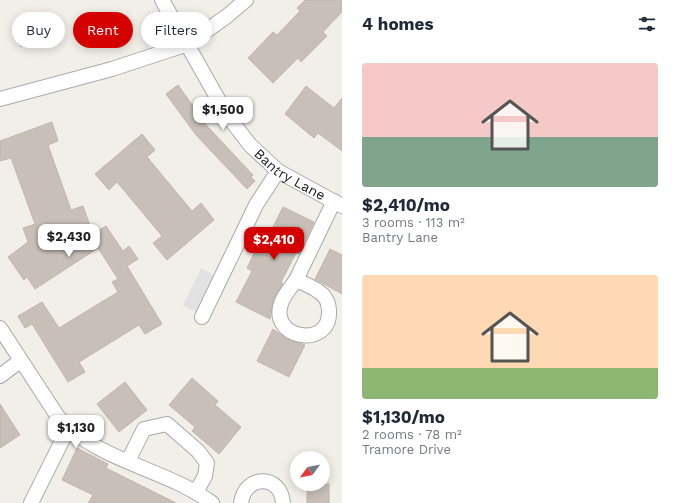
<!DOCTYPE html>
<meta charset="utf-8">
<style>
:root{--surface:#fff;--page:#f2f2f3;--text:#1f2937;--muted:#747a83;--accent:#d40000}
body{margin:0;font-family:"Work Sans",sans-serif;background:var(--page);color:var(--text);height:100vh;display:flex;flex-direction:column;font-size:15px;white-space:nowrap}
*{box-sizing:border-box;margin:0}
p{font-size:13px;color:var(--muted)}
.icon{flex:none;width:22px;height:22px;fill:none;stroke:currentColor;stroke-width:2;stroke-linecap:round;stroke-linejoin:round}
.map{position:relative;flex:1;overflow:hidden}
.panel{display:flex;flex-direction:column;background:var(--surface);width:336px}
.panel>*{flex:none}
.top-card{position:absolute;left:12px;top:12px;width:270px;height:36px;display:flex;gap:8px}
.needle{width:26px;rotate:238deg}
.controls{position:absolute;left:290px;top:451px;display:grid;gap:8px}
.controls a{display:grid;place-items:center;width:40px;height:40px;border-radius:50%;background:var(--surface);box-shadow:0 2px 10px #0003;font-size:20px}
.price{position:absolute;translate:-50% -34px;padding:0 9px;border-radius:8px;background:#fff;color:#222;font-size:13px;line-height:26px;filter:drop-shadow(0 1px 2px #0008)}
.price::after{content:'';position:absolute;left:50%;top:24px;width:12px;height:9px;margin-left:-6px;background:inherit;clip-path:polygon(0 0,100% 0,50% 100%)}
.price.on{background:var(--accent);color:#fff}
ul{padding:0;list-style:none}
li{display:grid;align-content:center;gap:8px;height:212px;padding:0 20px}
li span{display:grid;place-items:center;height:124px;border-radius:4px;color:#555}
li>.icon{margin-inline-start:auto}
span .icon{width:72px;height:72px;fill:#fffc;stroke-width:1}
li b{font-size:17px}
h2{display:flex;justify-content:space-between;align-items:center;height:48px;padding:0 20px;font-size:17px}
.tag{padding:0 14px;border-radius:18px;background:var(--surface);box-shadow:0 2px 10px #0003;font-size:14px;line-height:36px}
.tag.on{background:var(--accent);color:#fff}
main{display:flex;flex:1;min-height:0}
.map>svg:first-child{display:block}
.parking{fill:#e2e2e2}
.building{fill:#c7bfb8;stroke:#c4b6ab}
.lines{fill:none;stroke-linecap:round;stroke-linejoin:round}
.minor-casing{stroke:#a9a9a9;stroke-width:16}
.minor{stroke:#fff;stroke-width:14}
.labels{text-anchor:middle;stroke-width:3;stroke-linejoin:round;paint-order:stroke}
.street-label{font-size:14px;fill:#222;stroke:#fff}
</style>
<main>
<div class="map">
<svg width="342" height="503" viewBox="0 0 342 503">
<rect width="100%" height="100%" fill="#f2efe9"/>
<path class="parking" d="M201 268 214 275 196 312 183 306Z"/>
<g class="building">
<path d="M305 0H342V12L323 32 327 36 301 62 298 58 273 83 248 58 273 32 277 35 300 11 297 8Z"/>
<path d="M20 18 49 19V47L20 46Z"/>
<path d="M178 85 207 126 253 175 251 177 255 181 247 189 196 135 166 94Z"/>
<path d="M306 86 334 108 342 98V151L318 133 314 138 285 114Z"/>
<path d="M52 122 58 141 48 145 71 210 83 206 93 234 106 226 123 251 129 246 138 259 127 266 162 324 145 334 139 325 79 362 85 372 68 382 32 324 25 328 18 316 42 302 59 328 118 292 112 282 118 279 98 248 35 289 27 277 24 280 8 257 28 242 23 228 35 224 11 158 0 161V141Z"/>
<path d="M142 134 155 150 147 157 192 211 201 203 214 220 167 260 153 243 162 236 117 182 109 190 95 174Z"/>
<path d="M283 207 314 222 299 254 296 253 281 282 283 284 274 298 270 319 236 302 252 271 247 268 263 235 268 237Z"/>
<path d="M330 249 342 255V294L315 279Z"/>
<path d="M273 329 287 339 305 345 289 377 257 361Z"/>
<path d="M192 378 218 401 215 405 241 427 219 454 192 431 195 427 169 405Z"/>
<path d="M125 382 147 410 119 432 97 404Z"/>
<path d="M0 404 20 435 0 448Z"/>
<path d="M77 448 108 464 106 468 176 503H88L93 495 62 480Z"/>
<rect x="307" y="484" width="22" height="19"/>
</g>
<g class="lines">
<g class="minor-casing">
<g id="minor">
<path id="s1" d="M162 0 227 115 250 145 278 171 342 206"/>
<path d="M0 99 112 69 188 44 227 16 246 0"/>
<path d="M296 280C303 283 311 286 318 291 325 295 329 303 329 311 331 350 266 339 282 301 285 294 291 287 296 280Z"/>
<path d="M296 280 334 201"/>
<path d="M202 317 256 205 278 171"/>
<path d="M0 328 58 417C98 462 165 468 212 503"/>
<path d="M0 376 20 361"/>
<path d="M128 461 144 429 167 424 198 451 207 463 205 476 196 492"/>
<path d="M31 503 68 429"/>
<path d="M241 503C245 474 281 474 283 503"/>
</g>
</g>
<use href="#minor" class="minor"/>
</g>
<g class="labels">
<g class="street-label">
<text dy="5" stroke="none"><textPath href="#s1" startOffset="220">Bantry Lane</textPath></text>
</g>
</g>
</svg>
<div class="controls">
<a><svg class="needle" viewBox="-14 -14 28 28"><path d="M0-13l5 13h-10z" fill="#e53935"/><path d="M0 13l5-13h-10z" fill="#747a83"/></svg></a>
</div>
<b class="price" style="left:223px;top:131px">$1,500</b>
<b class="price" style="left:69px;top:258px">$2,430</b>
<b class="price on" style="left:274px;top:261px">$2,410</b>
<b class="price" style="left:76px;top:449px">$1,130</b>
<div class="top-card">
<a class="tag">Buy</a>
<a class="tag on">Rent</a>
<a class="tag">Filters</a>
</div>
</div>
<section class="panel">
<h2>4 homes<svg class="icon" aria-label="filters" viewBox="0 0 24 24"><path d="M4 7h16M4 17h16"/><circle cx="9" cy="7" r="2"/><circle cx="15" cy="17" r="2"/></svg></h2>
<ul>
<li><span style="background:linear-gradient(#f6c9c9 60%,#7fa58c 0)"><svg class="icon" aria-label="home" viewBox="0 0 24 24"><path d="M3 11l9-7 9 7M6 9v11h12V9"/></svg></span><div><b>$2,410/mo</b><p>3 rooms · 113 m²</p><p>Bantry Lane</p></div></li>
<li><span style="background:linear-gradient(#ffd9b3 75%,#8fb573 0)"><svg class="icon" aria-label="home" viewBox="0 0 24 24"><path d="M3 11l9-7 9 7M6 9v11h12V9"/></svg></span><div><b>$1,130/mo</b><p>2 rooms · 78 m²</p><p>Tramore Drive</p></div></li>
</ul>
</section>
</main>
